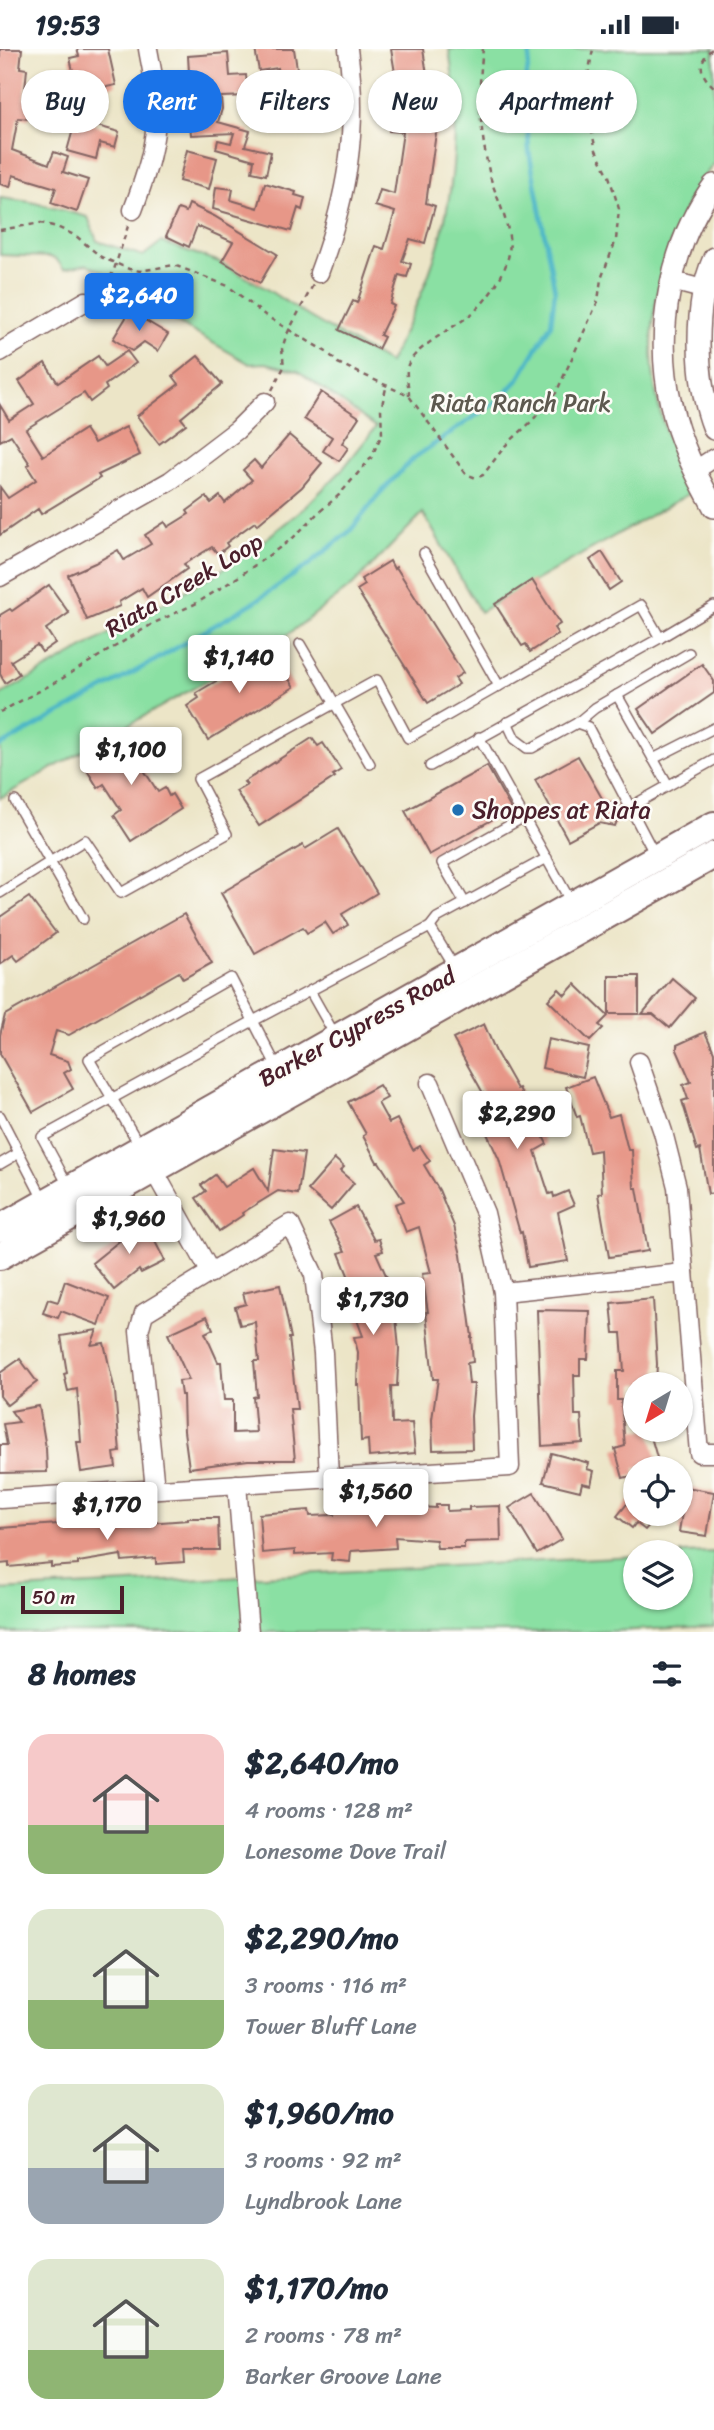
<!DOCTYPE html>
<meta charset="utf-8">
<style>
:root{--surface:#fff;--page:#f2f2f3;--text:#1f2937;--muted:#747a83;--accent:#1a73e8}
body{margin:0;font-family:Sriracha,sans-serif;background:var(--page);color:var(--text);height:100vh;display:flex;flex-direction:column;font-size:26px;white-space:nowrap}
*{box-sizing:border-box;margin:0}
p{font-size:23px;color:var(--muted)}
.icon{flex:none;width:38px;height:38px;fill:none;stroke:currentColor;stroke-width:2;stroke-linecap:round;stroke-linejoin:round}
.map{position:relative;height:1583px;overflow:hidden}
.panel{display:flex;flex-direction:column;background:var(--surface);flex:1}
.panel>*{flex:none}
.top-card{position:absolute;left:21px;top:21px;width:672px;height:63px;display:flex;gap:14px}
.needle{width:46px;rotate:218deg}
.controls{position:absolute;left:623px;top:1323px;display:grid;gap:14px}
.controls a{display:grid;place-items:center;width:70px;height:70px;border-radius:50%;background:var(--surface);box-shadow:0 2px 5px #0004;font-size:35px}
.scale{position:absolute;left:21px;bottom:18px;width:103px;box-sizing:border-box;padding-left:7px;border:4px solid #4a1f2b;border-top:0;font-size:19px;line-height:24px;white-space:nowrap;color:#4a1f2b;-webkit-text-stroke:5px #fdfcf7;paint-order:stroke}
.price{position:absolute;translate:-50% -60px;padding:0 16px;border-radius:7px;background:#fff;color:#222;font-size:23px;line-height:46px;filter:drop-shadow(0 2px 4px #0008)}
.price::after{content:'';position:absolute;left:50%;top:42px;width:21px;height:16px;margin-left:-10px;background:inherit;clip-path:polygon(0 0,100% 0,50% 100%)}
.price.active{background:var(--accent);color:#fff}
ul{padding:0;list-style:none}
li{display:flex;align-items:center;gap:21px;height:175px;padding:0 28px}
li span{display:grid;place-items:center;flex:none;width:196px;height:140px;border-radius:21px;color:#555}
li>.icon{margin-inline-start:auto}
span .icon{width:84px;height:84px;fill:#fffc;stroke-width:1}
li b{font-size:30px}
h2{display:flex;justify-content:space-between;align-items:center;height:84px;padding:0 28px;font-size:30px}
.tag{padding:0 24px;border-radius:32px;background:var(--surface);box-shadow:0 2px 5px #0004;font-size:24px;line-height:63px}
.tag.active{background:var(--accent);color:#fff}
.status{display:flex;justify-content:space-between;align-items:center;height:49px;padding:0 35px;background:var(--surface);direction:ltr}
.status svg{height:19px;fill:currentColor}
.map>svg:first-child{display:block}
.green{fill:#8ae0a3;stroke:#6a8067;stroke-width:2}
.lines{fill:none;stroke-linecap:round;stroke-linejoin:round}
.stream{stroke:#4bb6c7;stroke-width:4.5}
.building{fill:#e79788}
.service-casing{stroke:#836462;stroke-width:12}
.minor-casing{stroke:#836462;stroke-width:21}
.tertiary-casing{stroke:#836462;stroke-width:24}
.primary-casing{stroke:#836462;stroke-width:30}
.path{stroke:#836462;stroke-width:2.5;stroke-dasharray:5 5;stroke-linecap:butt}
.service{stroke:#fff;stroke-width:9}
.minor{stroke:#fff;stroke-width:18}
.tertiary{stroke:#fff;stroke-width:21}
.primary{stroke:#fff;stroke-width:26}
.poi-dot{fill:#1f6fb2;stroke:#fdfcf7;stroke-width:2.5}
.labels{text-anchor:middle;stroke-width:5;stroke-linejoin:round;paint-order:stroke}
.park-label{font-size:24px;fill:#5d594f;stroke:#fdfcf7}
.street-label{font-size:24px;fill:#4a1f2b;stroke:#fdfcf7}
.poi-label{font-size:24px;fill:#4a1f2b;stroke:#fdfcf7;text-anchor:start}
</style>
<div class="status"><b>19:53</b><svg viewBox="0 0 49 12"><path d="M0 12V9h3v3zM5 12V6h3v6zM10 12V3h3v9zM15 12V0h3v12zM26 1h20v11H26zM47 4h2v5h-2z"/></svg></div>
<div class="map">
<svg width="714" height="1583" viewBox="0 0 714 1583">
<rect width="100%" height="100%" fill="#fdfcf7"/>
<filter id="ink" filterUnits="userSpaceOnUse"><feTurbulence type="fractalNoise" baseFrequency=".0143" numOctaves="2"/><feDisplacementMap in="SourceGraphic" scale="14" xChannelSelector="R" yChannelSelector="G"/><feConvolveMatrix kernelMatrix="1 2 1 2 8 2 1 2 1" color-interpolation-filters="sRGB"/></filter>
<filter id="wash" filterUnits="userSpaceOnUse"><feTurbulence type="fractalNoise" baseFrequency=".00686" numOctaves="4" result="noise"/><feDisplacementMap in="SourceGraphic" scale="28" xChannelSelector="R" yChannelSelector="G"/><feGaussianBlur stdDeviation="1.57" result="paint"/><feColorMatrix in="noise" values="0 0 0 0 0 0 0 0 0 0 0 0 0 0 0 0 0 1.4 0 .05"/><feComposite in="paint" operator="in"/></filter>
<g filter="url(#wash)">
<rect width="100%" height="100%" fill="#ece5c7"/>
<g class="green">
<path d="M449 0H714V115C673 163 651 243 652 305 653 352 669 402 692 443L480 563 423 464 353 536 287 586 0 749V646L217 524 262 493 304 459 341 422 376 378 298 322 266 314 250 315 127 245 116 229 87 215 64 220 56 210 50 208 0 206V149L31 153 88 168 97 192 143 207 161 193 217 212 265 239 308 267 389 314C404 282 421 250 432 216 456 148 460 71 449 0Z"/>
<path d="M714 1503V1577L594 1583H0V1541L635 1507V1549H681V1504Z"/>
</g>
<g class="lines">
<path class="stream" d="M0 697 154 612 256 552 307 517 350 482 382 442 414 409 499 351 518 331 551 275 555 242 529 102 525 37 531 0"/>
</g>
<g id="blocks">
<g class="building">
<path d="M0 0H22L20 19 27 20 24 50 32 52 29 70 18 69 12 101 49 115 54 103 68 108 63 123 88 131 77 163 51 154 56 139 13 126 10 138 0 135Z"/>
<path d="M77 0H108L116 36 78 44 70 9 79 7Z"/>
<path d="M255 0H294L298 26H314L315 73 279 74 278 19 259 22Z"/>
<path d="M391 0H423L427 26 423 27 421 63H439L426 154 435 157 425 194 410 190 402 212 411 215 407 228 399 226 390 255 394 257 380 286 384 288 378 300 339 281 353 252 357 254 376 197 384 200 395 163 375 157 380 141 394 145 403 83 389 82 391 41 398 42Z"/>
<path d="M228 4 230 27 246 26 248 47 221 48 222 60 218 73 250 82 245 97 271 103 266 126 252 123 254 111 216 100 218 91 231 94 234 84 191 86 189 63 196 39 190 40 188 7Z"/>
<path d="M79 59 97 64 94 76 119 83 115 98 100 94 96 110 67 102Z"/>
<path d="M187 101 217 109 209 140 179 132Z"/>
<path d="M265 134 296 143 295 146 305 149 302 161 298 159 291 182 213 160 216 138 233 140 231 151 258 159Z"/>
<path d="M189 155 214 167 277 205 260 234 222 212 233 193 197 177 189 198 166 187 178 160 186 163Z"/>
<path d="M130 262 168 285 158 302 144 293 132 302 113 290Z"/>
<path d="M127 302 136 314 105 336 107 340 90 353 84 344 26 380 43 407 85 380 94 394 126 378 140 406 98 426 100 429 41 465 38 460 0 486V438L8 449 36 431 27 417 30 415 11 386 0 392V356L9 371 34 355 19 332 45 314 58 334 98 307 105 317Z"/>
<path d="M198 307 222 335 181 369 186 375 159 395 137 367 179 335 173 327Z"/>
<path d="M321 343 359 368 342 394 348 399 339 412 323 402 332 388 304 370Z"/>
<path d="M289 386 322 414 302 438 257 476 255 473 226 494 228 497 218 505 212 498 184 515 187 520 147 548 142 539 119 553 120 557 87 571 68 526 95 514 118 501 124 511 151 495 145 486 165 473 168 478 189 465 187 462 206 448 211 454 220 447 225 454 252 431 243 421 254 411 261 419Z"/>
<path d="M602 503 621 533 609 541 590 511Z"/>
<path d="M390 512 394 520 396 518 463 624 455 629 459 635 428 654 357 541 365 536 361 530Z"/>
<path d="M532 531 560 575 554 579 558 585 530 603 526 595 522 597 495 555Z"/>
<path d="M49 536 69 564 46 580 55 594 42 603 37 596 11 612 19 625 5 634 0 625V566L10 560 12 562Z"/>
<path d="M265 603 269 611 275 607 294 638 208 691 187 657 199 649 196 644Z"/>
<path d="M702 615 714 632V644L655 685 638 660Z"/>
<path d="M129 683 147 711 140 715 158 743 165 739 169 747 172 745 181 760 131 792 114 766 121 761 104 735 98 739 82 713Z"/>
<path d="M312 689 318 697 323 694 341 721 333 726 335 728 259 777 236 742 247 736 244 733Z"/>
<path d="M578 707 603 751 622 758 615 777 599 774 568 791 535 731Z"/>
<path d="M487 717 511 760 429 806 405 762Z"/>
<path d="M338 780 377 844 342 865 348 876 333 885 325 873 307 884 303 878 255 905 221 844 303 796 305 800Z"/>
<path d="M29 848 56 884 18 912 13 906 0 915V868Z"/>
<path d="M184 865 212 914 183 930 179 923 69 986 56 982 49 1006 68 1012 71 1020 64 1024 73 1040 33 1063 0 1005V986L5 966Z"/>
<rect x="609" y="927" width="30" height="38"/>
<path d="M672 929 695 949 670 979 653 965H642Z"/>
<path d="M575 935 608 967 599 976 603 979 590 992 548 951 559 940 565 946Z"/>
<path d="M484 975 496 1003 517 1040 519 1039 547 1095 535 1102 549 1145 553 1144 554 1148 568 1142 574 1156 558 1163 568 1212 528 1218 522 1183 520 1184 499 1110 475 1059 488 1053 453 990Z"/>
<path d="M705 983 714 1003V1144L708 1145 700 1100 697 1101 682 1052 688 1050 683 1036 691 1033 677 1001V996Z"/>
<path d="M548 990 589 999 583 1028 542 1019Z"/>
<path d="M593 1028 609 1068 619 1065 628 1101H632L634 1139H637L648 1202 609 1208 598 1145 602 1144 600 1101 589 1103 580 1067 577 1068 566 1038Z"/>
<path d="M379 1036 387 1049 378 1054 389 1074 397 1070 413 1101 420 1097 430 1112 424 1116 439 1141 454 1177 461 1206 472 1288H471L473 1313 467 1314 469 1335H474L471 1367 472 1400 433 1401 432 1370 438 1330H433L426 1263H428L422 1225 431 1224 419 1178 406 1183 395 1155 404 1152 379 1113H377L363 1087 366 1085 348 1053Z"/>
<path d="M274 1100 304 1104 298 1145 278 1142 242 1164 243 1166 219 1182 196 1149 206 1142 201 1136 215 1126 224 1138 254 1119 268 1142Z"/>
<path d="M335 1110 344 1118 340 1122 354 1134 331 1161 308 1141Z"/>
<path d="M356 1158 374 1191 379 1190 383 1202 376 1204 399 1255 395 1257 399 1300 397 1337H391L392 1375 412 1374 415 1404 369 1408 368 1391 361 1392 359 1336H357L358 1303 354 1288 363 1287 347 1244 354 1241 339 1204 345 1202 329 1173Z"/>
<path d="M145 1173 165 1212 141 1224 139 1221 114 1241 92 1214 123 1189 121 1185Z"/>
<path d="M65 1232 109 1249 99 1276 61 1262 58 1269 43 1264 48 1250 58 1253Z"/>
<path d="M280 1236 291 1289H289L297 1360H290L295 1411H248L189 1419 184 1382 183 1346H181L179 1332 189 1331 168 1285 207 1267 213 1280 205 1284 218 1313H221L224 1351H233V1384L256 1383 253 1348 257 1347 254 1312H259L255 1273 240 1276 235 1258 246 1255 243 1244Z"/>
<path d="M653 1250 657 1315 656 1335H635V1381H649L660 1419H635V1426L623 1429 615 1400 625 1397 621 1351H617V1322H624L621 1284H614L611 1254Z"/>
<path d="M537 1261 590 1262 588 1310H580V1326H574L575 1366H581L583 1394 542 1397Z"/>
<path d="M97 1281 91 1296 104 1294 115 1343 120 1403 114 1404 116 1418 81 1423 77 1393H81L77 1340 68 1342 64 1325 67 1324 61 1287Z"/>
<path d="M20 1310 37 1333 7 1356 0 1347V1324Z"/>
<path d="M39 1357 46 1399 47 1423 0 1424V1396H7L3 1375 19 1373 11 1362Z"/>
<path d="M551 1404 589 1414 587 1420 594 1422 591 1436 582 1434 580 1442 543 1433Z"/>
<path d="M686 1438 714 1443 707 1487 679 1483Z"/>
<path d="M534 1444 562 1490 537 1505 509 1459Z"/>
<path d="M635 1445V1465H659L645 1481 636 1474 632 1479 617 1467Z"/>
<path d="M436 1456H447V1462L469 1461V1458L500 1457 501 1492 464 1493V1499H437L436 1491 395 1488 396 1499 351 1502 350 1513 331 1511 332 1504 295 1506V1501L262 1504 259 1465 309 1461 310 1467 334 1466 335 1461 365 1463V1460L401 1457 436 1459Z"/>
<path d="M188 1469H218L219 1501H183L184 1513 156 1515V1509L122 1512 121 1506 78 1513V1516L51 1518V1514L9 1518V1514L0 1515V1479L133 1470 134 1475 188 1471Z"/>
</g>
</g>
</g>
<g filter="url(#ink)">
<use href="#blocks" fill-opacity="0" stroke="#836462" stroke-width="2"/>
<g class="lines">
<g class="service-casing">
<g id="service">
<path d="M424 504 499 637"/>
<path d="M300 595 370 715"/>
<path d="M617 646 668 736"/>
<path d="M507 673 515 690 527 699H532L577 674 588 678 656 808"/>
<path d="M577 674 595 659 689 604"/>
<path d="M479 688 572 855"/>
<path d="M653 710 714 679"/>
<path d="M430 717 660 589 714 557"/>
<path d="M15 752 83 870"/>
<path d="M630 758 714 711"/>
<path d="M0 844 85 791 121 844 227 785 198 730 377 631 408 689 641 556 660 589"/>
<path d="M465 854 442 814 524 768"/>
<path d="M430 878 437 869 547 809"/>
<path d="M310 942 336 988"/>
<path d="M0 1067 44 1152"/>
<path d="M140 1097 89 1010 231 929 278 1020"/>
<path d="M0 1115 19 1104"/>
<path d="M69 1138 42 1088 253 972 430 878 455 919"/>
</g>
</g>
<g class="minor-casing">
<g id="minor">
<path d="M133 161C146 126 158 92 156 54 156 36 151 18 148 0"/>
<path d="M319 224C347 148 359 82 348 0"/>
<path d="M672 232 714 243"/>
<path d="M0 303 86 252"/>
<path d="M694 422 714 409"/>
<path d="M0 528 170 432 237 381 265 353"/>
<path d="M639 1013 663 1083 677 1138 699 1404H714"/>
<path d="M149 1113 211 1224"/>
<path d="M503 1243 684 1224"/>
<path d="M237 1435 249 1583"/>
<path d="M155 1440 139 1282 144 1264 290 1175 314 1226 323 1304 329 1428"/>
<path d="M0 1450 510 1418 503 1243 485 1164 430 1034"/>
</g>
</g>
<g class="tertiary-casing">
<g id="tertiary">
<path d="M714 136C670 195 654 284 671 355 679 392 696 426 714 458"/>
<path d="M714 209C693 257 695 332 714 380"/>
</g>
</g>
<g class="primary-casing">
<g id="primary">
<path d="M0 1179 714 776"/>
<path d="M0 1207 714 806"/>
</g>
</g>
<g class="path">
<path d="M712 0C697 13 699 25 714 38"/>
<path d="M0 181 41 174 57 178 76 187 101 208 129 220 140 222 174 216 228 237 266 267 328 304 338 314 409 347 466 425 476 429 483 426 505 397 532 372 556 344 598 252 601 230 616 191 619 160 609 127 596 101 585 53 586 37 593 0"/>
<path d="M96 243 113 224 129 174"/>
<path d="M272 341 284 318 282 300 286 287 313 236"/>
<path d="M409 347C409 338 406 328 407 320 408 301 458 277 474 263 488 249 503 229 508 209 515 182 497 152 490 127 480 82 477 46 483 0"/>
<path d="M0 663 58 632 154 574 197 554 238 528 292 490 318 464 339 446 371 409 382 385 381 360 387 335"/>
</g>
<use href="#service" class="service"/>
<use href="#minor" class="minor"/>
<use href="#tertiary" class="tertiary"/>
<use href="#primary" class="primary"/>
</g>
</g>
<circle class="poi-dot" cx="458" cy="761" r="7"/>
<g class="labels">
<g class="park-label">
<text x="521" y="362">Riata Ranch Park</text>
</g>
<g class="street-label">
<text transform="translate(184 536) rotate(-31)" y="8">Riata Creek Loop</text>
<text transform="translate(357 978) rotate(-29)" y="8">Barker Cypress Road</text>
</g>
<g class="poi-label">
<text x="472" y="769">Shoppes at Riata</text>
</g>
</g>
</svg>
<div class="controls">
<a><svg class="needle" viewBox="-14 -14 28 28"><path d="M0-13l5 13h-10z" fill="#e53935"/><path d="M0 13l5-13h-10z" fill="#747a83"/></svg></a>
<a><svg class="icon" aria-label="locate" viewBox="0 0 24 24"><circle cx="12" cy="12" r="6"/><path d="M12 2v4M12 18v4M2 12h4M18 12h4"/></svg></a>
<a><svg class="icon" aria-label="layers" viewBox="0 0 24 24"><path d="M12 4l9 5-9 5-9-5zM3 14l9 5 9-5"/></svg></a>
</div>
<div class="scale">50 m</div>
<b class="price active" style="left:139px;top:284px">$2,640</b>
<b class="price" style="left:239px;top:646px">$1,140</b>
<b class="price" style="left:131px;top:738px">$1,100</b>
<b class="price" style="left:517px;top:1102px">$2,290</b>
<b class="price" style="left:129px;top:1207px">$1,960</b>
<b class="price" style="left:373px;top:1288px">$1,730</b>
<b class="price" style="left:376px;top:1480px">$1,560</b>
<b class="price" style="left:107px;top:1493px">$1,170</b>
<div class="top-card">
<a class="tag">Buy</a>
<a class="tag active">Rent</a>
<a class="tag">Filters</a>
<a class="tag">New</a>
<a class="tag">Apartment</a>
</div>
</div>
<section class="panel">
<h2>8 homes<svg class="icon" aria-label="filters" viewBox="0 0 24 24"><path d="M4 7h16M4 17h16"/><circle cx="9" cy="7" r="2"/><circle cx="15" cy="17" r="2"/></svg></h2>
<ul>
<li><span style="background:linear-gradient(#f6c9c9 65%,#8fb573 0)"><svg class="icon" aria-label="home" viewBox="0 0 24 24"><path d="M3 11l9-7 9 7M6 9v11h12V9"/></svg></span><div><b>$2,640/mo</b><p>4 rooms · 128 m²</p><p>Lonesome Dove Trail</p></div></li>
<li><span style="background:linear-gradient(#dfe7d0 65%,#8fb573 0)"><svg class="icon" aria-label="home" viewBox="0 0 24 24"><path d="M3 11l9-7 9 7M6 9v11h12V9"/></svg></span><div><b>$2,290/mo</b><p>3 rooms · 116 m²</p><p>Tower Bluff Lane</p></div></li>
<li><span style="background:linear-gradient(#dfe7d0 60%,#9aa5b1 0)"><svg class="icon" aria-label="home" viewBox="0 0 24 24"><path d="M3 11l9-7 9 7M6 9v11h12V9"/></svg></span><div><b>$1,960/mo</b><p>3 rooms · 92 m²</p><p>Lyndbrook Lane</p></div></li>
<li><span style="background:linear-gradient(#dfe7d0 65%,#8fb573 0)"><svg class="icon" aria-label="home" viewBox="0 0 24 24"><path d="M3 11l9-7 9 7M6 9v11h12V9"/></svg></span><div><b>$1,170/mo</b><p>2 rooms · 78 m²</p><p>Barker Groove Lane</p></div></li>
</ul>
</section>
